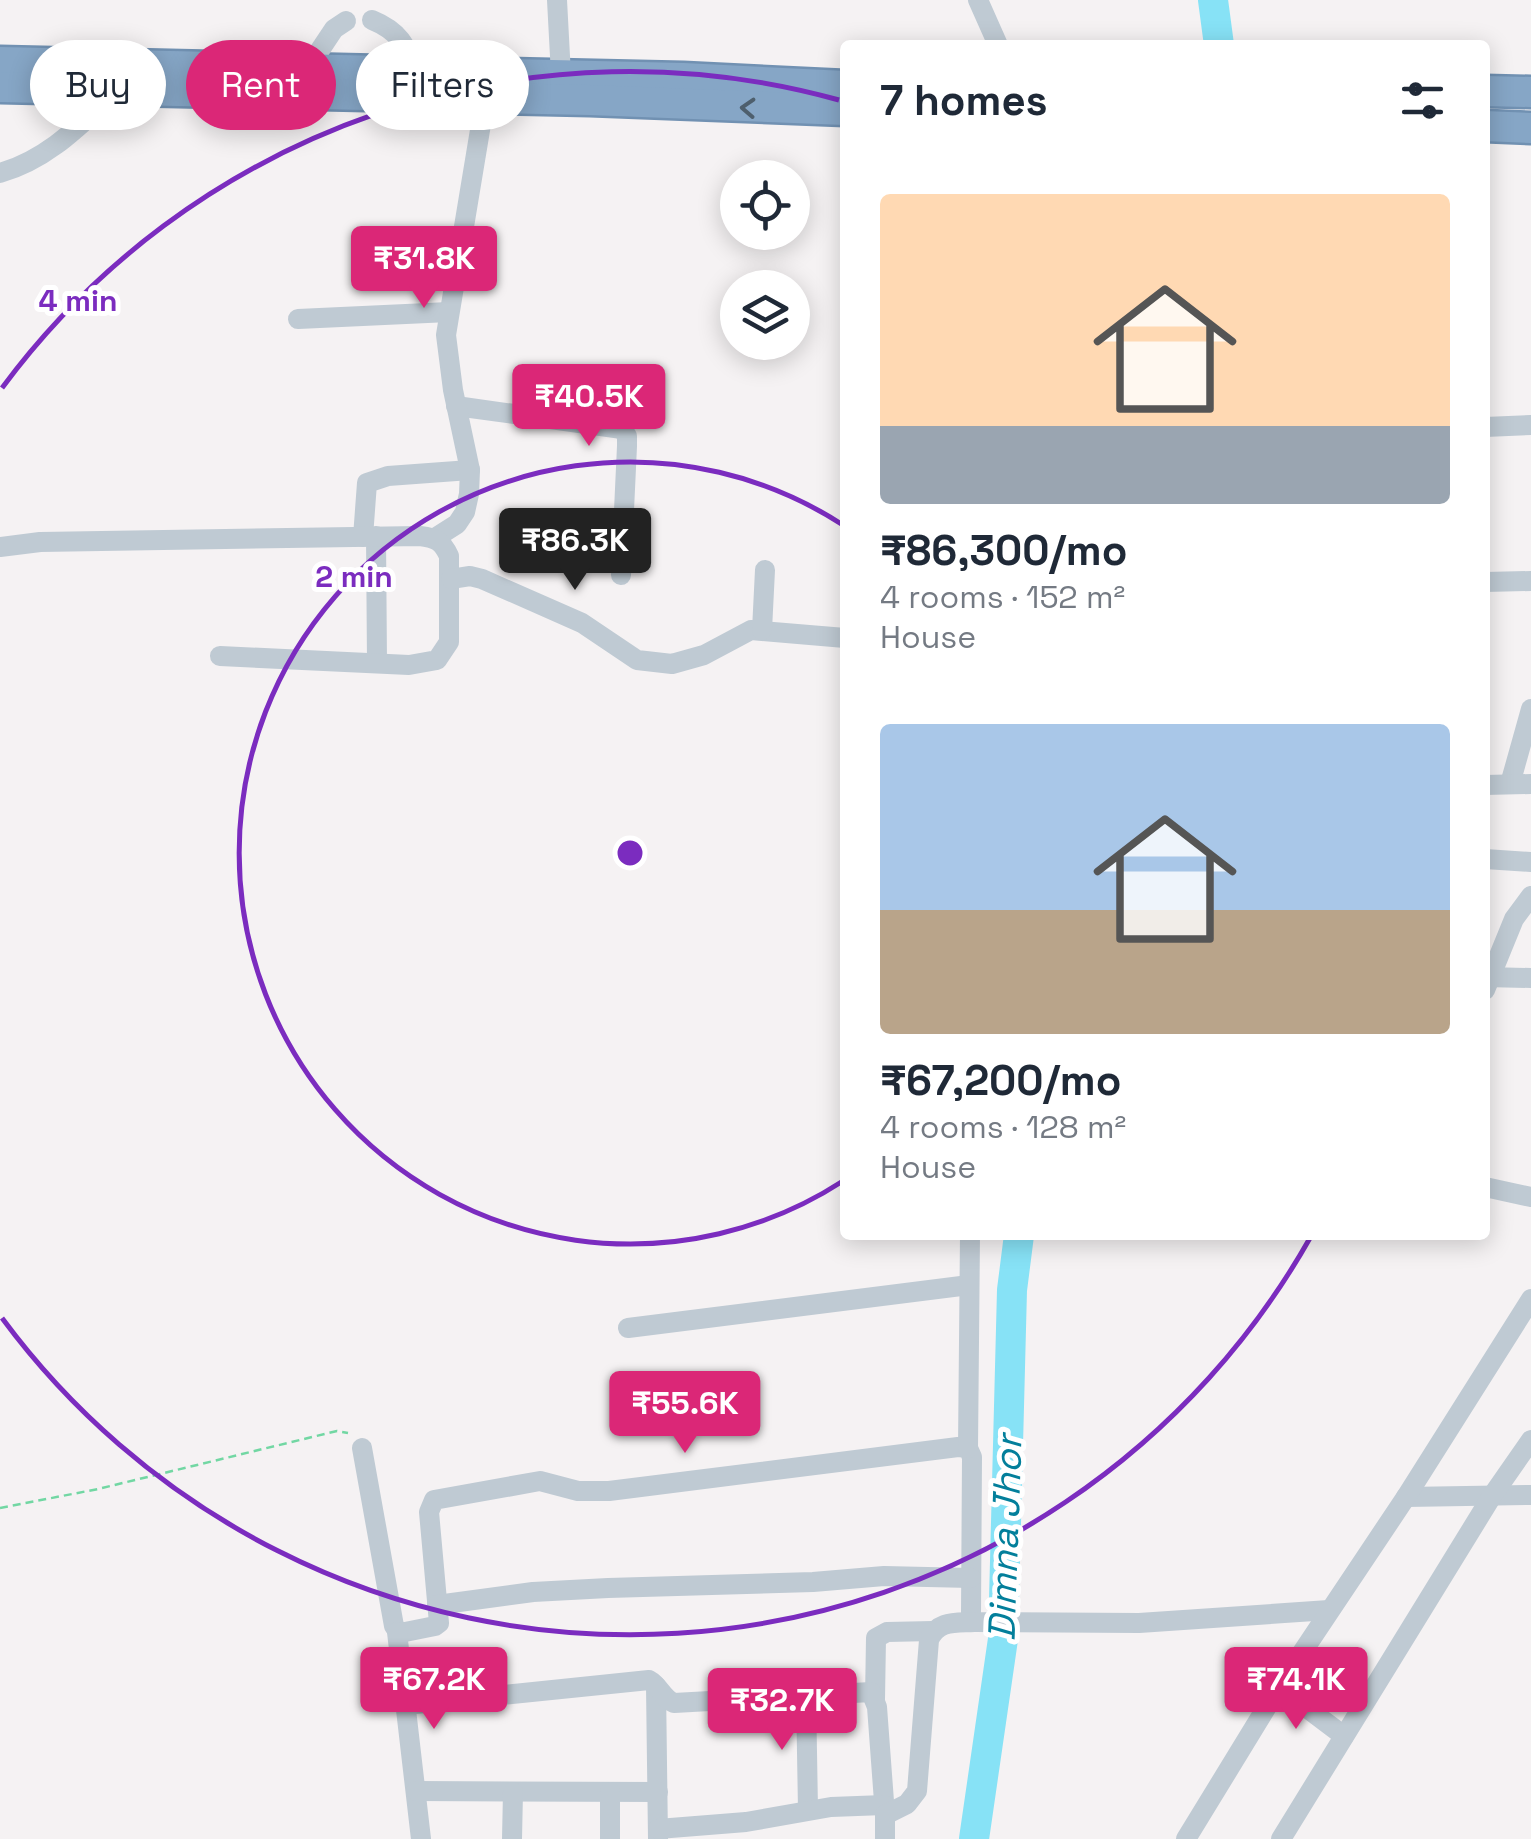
<!DOCTYPE html>
<meta charset="utf-8">
<style>
:root{--surface:#fff;--page:#f6f6f7;--text:#1f2937;--muted:#747a83;--accent:#db2777}
body{margin:0;font-family:"Space Grotesk",sans-serif;background:var(--page);color:var(--text);height:100vh;display:flex;flex-direction:column;font-size:38px;white-space:nowrap}
*{box-sizing:border-box;margin:0}
p{font-size:32px;color:var(--muted)}
.icon{flex:none;width:55px;height:55px;fill:none;stroke:currentColor;stroke-width:2;stroke-linecap:round;stroke-linejoin:round}
.map{position:relative;flex:1;overflow:hidden}
.drawer{position:absolute;left:840px;top:40px;width:650px;height:1200px;display:flex;flex-direction:column;background:var(--surface);border-radius:10px;box-shadow:0 5px 25px #0003}
.drawer>*{flex:none}
.guide{position:absolute;left:30px;top:40px;width:660px;height:90px;display:flex;gap:20px}
.buttons{position:absolute;left:720px;top:160px;display:grid;gap:20px}
.buttons a{display:grid;place-items:center;width:90px;height:90px;border-radius:50%;background:var(--surface);box-shadow:0 5px 25px #0003;font-size:50px}
.price{position:absolute;translate:-50% -85px;padding:0 22px;border-radius:10px;background:var(--accent);color:#fff;font-size:32px;line-height:65px;filter:drop-shadow(0 2px 5px #0008)}
.price::after{content:'';position:absolute;left:50%;top:60px;width:30px;height:22px;margin-left:-15px;background:inherit;clip-path:polygon(0 0,100% 0,50% 100%)}
.price.selected{background:#222;color:#fff}
ul{padding:0;list-style:none}
li{display:grid;align-content:center;gap:20px;height:530px;padding:0 40px}
li span{display:grid;place-items:center;height:310px;border-radius:10px;color:#555}
li>.icon{margin-inline-start:auto}
span .icon{width:180px;height:180px;fill:#fffc;stroke-width:1}
li b{font-size:42px}
h2{display:flex;justify-content:space-between;align-items:center;height:120px;padding:0 40px;font-size:42px}
.chip{padding:0 35px;border-radius:45px;background:var(--surface);box-shadow:0 5px 25px #0003;font-size:35px;line-height:90px}
.chip.selected{background:var(--accent);color:#fff}
.map>svg:first-child{display:block}
.lines{fill:none;stroke-linecap:round;stroke-linejoin:round}
.river{stroke:#87e2f6;stroke-width:30}
.highway-casing{stroke:#7191b2;stroke-width:35}
.path{stroke:#72d7a3;stroke-width:2.5;stroke-dasharray:8 5;stroke-linecap:butt}
.minor{stroke:#bfcad3;stroke-width:20}
.highway{stroke:#86a6c6;stroke-width:30}
.oneway{stroke:#4e5f6d}
.ring{fill:none;stroke:#7b2cbf;stroke-width:5}
.labels{text-anchor:middle;stroke-width:10;stroke-linejoin:round;paint-order:stroke}
.water-label{font-size:38px;font-style:italic;fill:#037f9b;stroke:#fff}
.centre{fill:#7b2cbf;stroke:#fff;stroke-width:5}
.ring-label{font-size:30px;text-anchor:middle;font-weight:bold;fill:#7b2cbf;stroke:#fff;stroke-width:10;stroke-linejoin:round;paint-order:stroke}
</style>
<div class="map">
<svg width="1531" height="1839" viewBox="0 0 1531 1839">
<rect width="100%" height="100%" fill="#f5f2f3"/>
<g class="lines">
<g class="river">
<path d="M1213 0 1219 45"/>
<path d="M974 1839 1003 1639 1012 1290 1019 1235"/>
</g>
<g class="highway-casing">
<g id="highway">
<path d="M0 62 683 78 845 86"/>
<path d="M0 87 590 100 845 110"/>
<path d="M1485 91 1531 92"/>
<path d="M1485 126 1531 128"/>
</g>
</g>
<path class="path" d="M0 1508 98 1489 337 1431 348 1433"/>
<g class="minor">
<path d="M557 0 561 75"/>
<path d="M978 0 998 45"/>
<path d="M372 20C399 31 406 45 416 71"/>
<path d="M308 68 334 29 346 21"/>
<path d="M0 173C49 159 81 124 118 90"/>
<path d="M298 319 449 312"/>
<path d="M456 406 622 429 627 436V446L621 575"/>
<path d="M1485 427 1531 425"/>
<path d="M376 536 377 663"/>
<path d="M363 537 367 483 388 476 470 470"/>
<path d="M435 538 457 524 465 512 469 494 470 470 453 390 446 335 485 100"/>
<path d="M0 547 40 542 420 536C436 538 442 541 449 556V642L437 660 409 665 220 656"/>
<path d="M451 579 470 576 482 579 582 623 637 660 672 664 704 655 751 630 845 638"/>
<path d="M1485 582 1531 581"/>
<path d="M762 630 765 570"/>
<path d="M1510 784 1531 709"/>
<path d="M1485 785 1531 784"/>
<path d="M1485 859 1531 862"/>
<path d="M1485 977 1531 978"/>
<path d="M1485 990 1514 919 1531 896"/>
<path d="M1485 1187 1531 1197"/>
<path d="M628 1328 969 1285"/>
<path d="M362 1448 394 1626 400 1633 435 1626 439 1623 429 1512 434 1500 540 1481 578 1491H609L958 1447 968 1448 972 1457 971 1614 974 1622 1139 1623 1329 1610"/>
<path d="M968 1448 970 1235"/>
<path d="M1406 1497 1531 1495"/>
<path d="M437 1605 533 1592 608 1588 813 1582 884 1576 971 1578"/>
<path d="M397 1632 421 1839"/>
<path d="M656 1686 658 1839"/>
<path d="M1279 1687 1344 1736"/>
<path d="M806 1694 808 1810"/>
<path d="M875 1699 876 1638 887 1632 933 1631"/>
<path d="M406 1705 649 1680C660 1686 662 1698 674 1703L871 1692 877 1707 885 1815"/>
<path d="M416 1791 658 1792"/>
<path d="M610 1792V1839"/>
<path d="M658 1829 746 1822 831 1807 884 1805"/>
<path d="M512 1839 513 1792"/>
<path d="M885 1839V1815L907 1804 917 1791 929 1640C938 1620 955 1623 974 1622"/>
<path d="M1186 1839 1279 1687 1406 1497 1531 1299"/>
<path d="M1281 1839 1492 1496 1531 1440"/>
</g>
<use href="#highway" class="highway"/>
</g>
<defs><path id="oneway-chevron" d="M-2-3.5L2.5 0L-2 3.5" fill="none" stroke-width="1.6" stroke-linecap="round" stroke-linejoin="round" transform="scale(2.5)"/></defs>
<use class="oneway" href="#oneway-chevron" transform="translate(748 108) rotate(-177)"/>
<g class="ring">
<path d="M843 1181A391 391 0 1 1 843 525"/>
<path d="M1310 1238A781 781 0 0 1 2 1318M2 388A781 781 0 0 1 839 100"/>
</g>
<g class="labels">
<g class="water-label">
<text transform="translate(1005 1538) rotate(-88)" y="13">Dimna Jhor</text>
</g>
</g>
<circle cx="630" cy="853" r="15" class="centre"/>
<g class="ring-label">
<text x="78" y="311">4 min</text>
<text x="354" y="587">2 min</text>
</g>
</svg>
<div class="buttons">
<a><svg class="icon" aria-label="locate" viewBox="0 0 24 24"><circle cx="12" cy="12" r="6"/><path d="M12 2v4M12 18v4M2 12h4M18 12h4"/></svg></a>
<a><svg class="icon" aria-label="layers" viewBox="0 0 24 24"><path d="M12 4l9 5-9 5-9-5zM3 14l9 5 9-5"/></svg></a>
</div>
<b class="price" style="left:424px;top:311px">₹31.8K</b>
<b class="price" style="left:589px;top:449px">₹40.5K</b>
<b class="price selected" style="left:575px;top:593px">₹86.3K</b>
<b class="price" style="left:685px;top:1456px">₹55.6K</b>
<b class="price" style="left:434px;top:1732px">₹67.2K</b>
<b class="price" style="left:1296px;top:1732px">₹74.1K</b>
<b class="price" style="left:782px;top:1753px">₹32.7K</b>
<div class="guide">
<a class="chip">Buy</a>
<a class="chip selected">Rent</a>
<a class="chip">Filters</a>
</div>
<section class="drawer">
<h2>7 homes<svg class="icon" aria-label="filters" viewBox="0 0 24 24"><path d="M4 7h16M4 17h16"/><circle cx="9" cy="7" r="2"/><circle cx="15" cy="17" r="2"/></svg></h2>
<ul>
<li><span style="background:linear-gradient(#ffd9b3 75%,#9aa5b1 0)"><svg class="icon" aria-label="home" viewBox="0 0 24 24"><path d="M3 11l9-7 9 7M6 9v11h12V9"/></svg></span><div><b>₹86,300/mo</b><p>4 rooms · 152 m²</p><p>House</p></div></li>
<li><span style="background:linear-gradient(#a9c7e8 60%,#b9a48a 0)"><svg class="icon" aria-label="home" viewBox="0 0 24 24"><path d="M3 11l9-7 9 7M6 9v11h12V9"/></svg></span><div><b>₹67,200/mo</b><p>4 rooms · 128 m²</p><p>House</p></div></li>
</ul>
</section>
</div>
